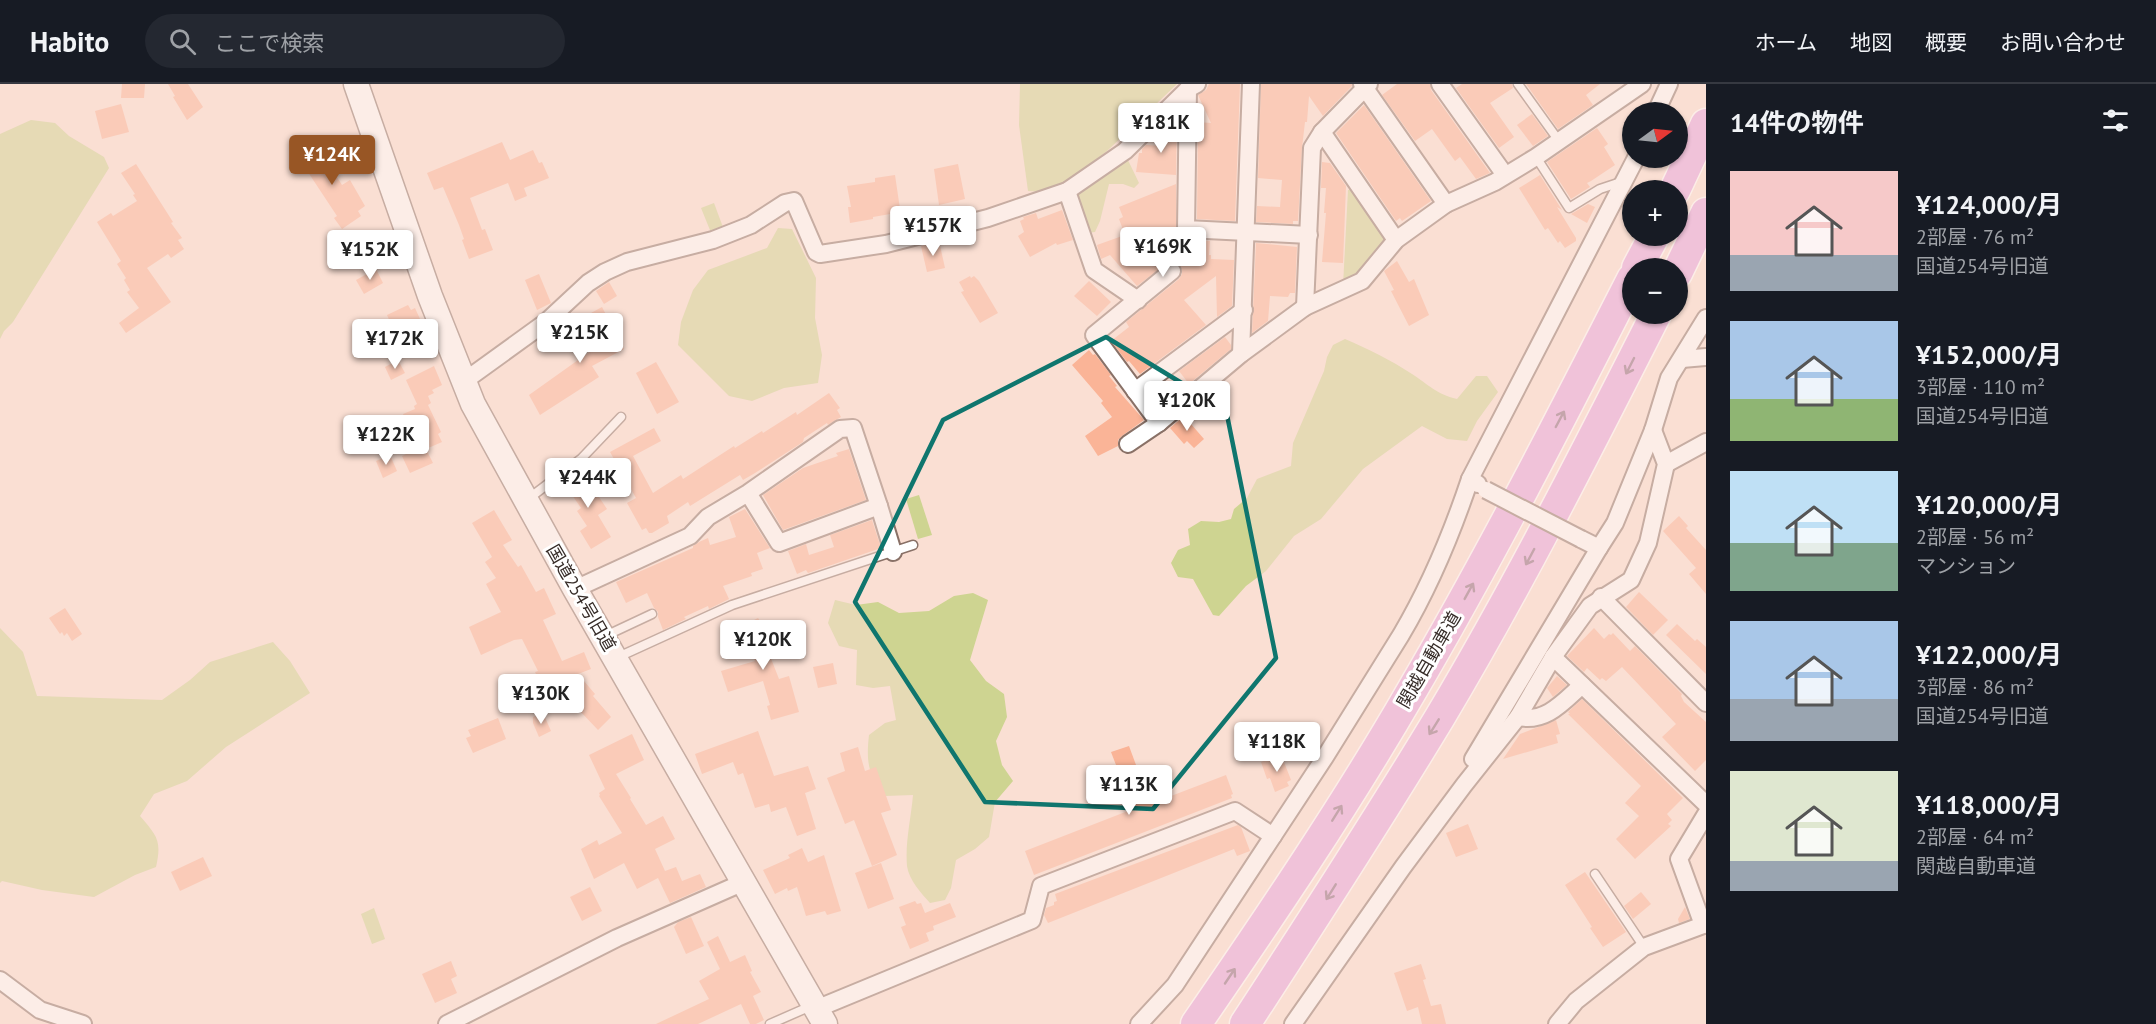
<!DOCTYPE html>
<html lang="ja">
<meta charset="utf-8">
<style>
:root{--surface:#171b24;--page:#242831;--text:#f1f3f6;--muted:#9ea1a6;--line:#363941;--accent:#985625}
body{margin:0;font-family:"PT Sans","Noto Sans JP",sans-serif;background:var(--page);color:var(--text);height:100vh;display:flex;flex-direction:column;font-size:22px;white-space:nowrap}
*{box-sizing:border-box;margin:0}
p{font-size:20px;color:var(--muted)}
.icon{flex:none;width:33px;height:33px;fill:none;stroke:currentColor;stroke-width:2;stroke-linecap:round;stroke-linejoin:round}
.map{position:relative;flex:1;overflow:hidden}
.panel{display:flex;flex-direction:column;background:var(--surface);width:450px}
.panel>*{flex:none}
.needle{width:39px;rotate:75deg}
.tools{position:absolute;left:1622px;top:18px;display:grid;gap:12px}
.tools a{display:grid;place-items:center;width:66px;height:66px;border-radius:50%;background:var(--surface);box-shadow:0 2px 4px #0004;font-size:30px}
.price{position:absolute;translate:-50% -51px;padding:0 14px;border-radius:6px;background:#fff;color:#222;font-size:20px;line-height:39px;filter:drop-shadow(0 2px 3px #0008)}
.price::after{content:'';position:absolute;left:50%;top:36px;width:18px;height:14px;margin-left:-9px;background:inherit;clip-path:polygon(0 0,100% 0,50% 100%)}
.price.active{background:var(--accent);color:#fff}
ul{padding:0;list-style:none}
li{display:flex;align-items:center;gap:18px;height:150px;padding:0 24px}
li span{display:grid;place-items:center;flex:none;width:168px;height:120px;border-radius:0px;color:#555}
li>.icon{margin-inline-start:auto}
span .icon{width:72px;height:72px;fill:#fffc;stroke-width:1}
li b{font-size:26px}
h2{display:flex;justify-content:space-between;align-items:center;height:72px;padding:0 24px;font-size:26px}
header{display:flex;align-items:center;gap:36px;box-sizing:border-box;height:84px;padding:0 30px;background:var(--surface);border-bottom:2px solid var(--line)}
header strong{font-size:28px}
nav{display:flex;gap:33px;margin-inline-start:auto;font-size:21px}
.search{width:420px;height:54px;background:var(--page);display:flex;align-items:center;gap:15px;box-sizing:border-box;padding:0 21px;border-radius:33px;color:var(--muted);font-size:22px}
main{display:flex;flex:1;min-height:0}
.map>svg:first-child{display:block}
.green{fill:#ced491}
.building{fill:#fab497}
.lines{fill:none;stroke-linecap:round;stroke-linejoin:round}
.lane-casing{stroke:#897167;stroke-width:11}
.street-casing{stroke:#897167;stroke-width:20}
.secondary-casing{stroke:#897167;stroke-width:27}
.highway-casing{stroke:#fff;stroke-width:33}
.lane{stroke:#fff;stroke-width:8}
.street{stroke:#fff;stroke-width:16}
.secondary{stroke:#fff;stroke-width:24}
.highway{stroke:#e59fe1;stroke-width:30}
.street-bridge-casing{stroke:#897167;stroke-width:20;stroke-linecap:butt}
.street-bridge{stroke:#fff;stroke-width:16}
.oneway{stroke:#85607b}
.marked{fill:none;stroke:#0f766e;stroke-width:4.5;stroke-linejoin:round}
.labels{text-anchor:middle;stroke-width:6;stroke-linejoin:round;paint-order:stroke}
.street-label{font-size:18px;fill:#362c28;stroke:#fff}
</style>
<header>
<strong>Habito</strong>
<div class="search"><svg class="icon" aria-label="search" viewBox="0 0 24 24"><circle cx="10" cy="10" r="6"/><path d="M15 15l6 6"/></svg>ここで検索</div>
<nav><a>ホーム</a><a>地図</a><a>概要</a><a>お問い合わせ</a></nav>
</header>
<main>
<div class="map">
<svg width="1706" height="940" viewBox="0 0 1706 940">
<rect width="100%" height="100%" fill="#fadfd3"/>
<g class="green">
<path d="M1020 0H1177L1106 68 1067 97 1042 108 1028 107 1019 41Z"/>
<path d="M31 36 55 39 69 52 104 73 109 84 13 238 4 247 0 255V50Z"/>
<path d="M1126 72 1139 99 1134 104 1123 100H1109L1100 137 1095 148 1087 149 1074 112Z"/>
<path d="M1353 105 1384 151 1385 156 1370 181 1343 202 1348 106Z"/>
<path d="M714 119 724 146 712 151 701 124Z"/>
<path d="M778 144 792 145 816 194 815 234 822 271 818 299 784 304 752 317 729 312 678 261 681 238 693 206 708 186 767 164Z"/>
<path d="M1345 255C1368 265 1391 276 1412 290 1429 301 1436 310 1457 315L1476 292H1487L1498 308 1477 337 1467 357 1447 355 1422 342 1363 385 1321 435 1294 452 1266 487 1246 502 1219 532 1213 531 1193 495 1178 493 1171 479 1178 466 1190 461 1188 445 1201 437 1219 438 1231 435 1234 425 1247 414 1257 395 1291 382 1293 359 1324 287 1327 273 1333 261Z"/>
<path d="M919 411 932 451 918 455 906 415Z"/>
<path d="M973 509 988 516 970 576 986 597 1004 610 1007 633 996 657 1002 681 1013 697 995 718 989 753 975 765 956 776 951 804 945 816 930 819C921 809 909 796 907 782 905 758 911 735 913 711L885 712C868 691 866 678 869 651L885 639 896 636 890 602 873 604 856 601 857 566 839 562 828 539 835 516 856 521 878 518 899 529 929 527 954 512Z"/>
<path d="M0 544 23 568 37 612 162 616 190 596 210 578 273 558 290 577 310 609 226 663 187 697 154 710 140 732C157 752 162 756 156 783L135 791 94 813 42 806 2 797 0 799Z"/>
<path d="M374 824 385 855 372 860 361 830Z"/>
</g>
<g class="building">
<path d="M122 0H145L144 14H121Z"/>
<path d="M168 0H188L203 23 187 36 173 13 175 12Z"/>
<path d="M1209 0H1240L1235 137 1197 135 1198 38 1211 39 1198 11 1206 6Z"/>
<path d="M1261 0H1352V2L1323 32 1309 12 1307 38H1305L1302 64 1298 137H1293V140L1256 138 1257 122 1280 123 1282 96 1258 94Z"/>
<path d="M1397 0H1430L1431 6 1490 89 1476 95 1460 73 1455 77 1432 45 1415 57 1382 11Z"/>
<path d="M1462 0H1512L1513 4 1490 19 1514 53 1499 64 1456 4Z"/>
<path d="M1526 0H1600L1586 11 1593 21 1558 45Z"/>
<path d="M121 20 129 48 102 55 95 27Z"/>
<path d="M1364 21 1431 117 1402 137 1400 134 1396 137 1336 49Z"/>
<path d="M1532 30 1548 52 1533 62 1517 41Z"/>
<path d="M1171 36H1177L1176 91 1136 88 1139 69H1142V65L1146 61 1162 62 1163 44Z"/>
<path d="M1597 44 1608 60 1604 63 1615 81 1591 97 1587 99 1590 103 1571 115 1547 78Z"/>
<path d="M313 56 342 101 350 96 365 122 358 127 361 132 342 145 334 134 337 132 300 76 302 75 296 66Z"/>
<path d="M502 58 510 76 533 66 539 79 542 78 549 94 524 104 527 112 515 117 508 99 470 114 482 146 485 145 493 166 469 175 462 156 464 155 459 141 443 103 434 106 427 89Z"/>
<path d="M1322 78 1330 79 1346 102 1343 179 1322 178 1326 129H1324L1326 104H1321Z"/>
<path d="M136 80 173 138 171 139 182 154 178 156 184 165 171 174 168 170 147 184 171 218 126 249 119 239 139 224 127 208 130 206 124 196 126 194 117 180 121 177 97 138 111 129 113 132 137 117 133 111 135 110 121 89Z"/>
<path d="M958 80 965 115 939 121 934 85Z"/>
<path d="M895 91 900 125 896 126V129L873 133V135L850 139 848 123H851L847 102 875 98V94Z"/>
<path d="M1540 91 1562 126 1557 123 1576 154V157L1565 164 1560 157 1558 159 1548 144 1545 146 1519 104Z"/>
<path d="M1176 100 1177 150 1185 155 1210 157 1209 171H1211V175L1234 176 1232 222 1217 233 1216 192 1184 216 1206 241 1140 290 1129 277 1127 278 1111 257 1129 243 1126 238 1179 195 1182 190V185L1176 177H1170L1137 202 1110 171 1101 175 1097 161 1125 151 1119 135 1123 133 1119 123Z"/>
<path d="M1588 120 1595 123 1587 139 1571 130Z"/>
<path d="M1062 126 1073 156 1057 161 1056 159 1030 173 1018 152 1024 148 1020 137 1024 135 1023 133 1036 129 1038 135Z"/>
<path d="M939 157 945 184 927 188 921 162Z"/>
<path d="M1256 159 1297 163 1295 209H1290L1288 213 1270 212 1268 237 1252 249Z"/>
<path d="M1397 177 1409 198 1414 195 1429 231 1409 242 1391 207 1394 206 1384 187Z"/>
<path d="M376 185 383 199 364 210 356 196Z"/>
<path d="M539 190 551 219 537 226 525 196Z"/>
<path d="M970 192 971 194 974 192 979 197 998 229 980 239 961 208 964 207 959 198Z"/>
<path d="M1089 197 1111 218 1097 232 1074 212Z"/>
<path d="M609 198 617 212 604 220 596 207Z"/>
<path d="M408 221 411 226 415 224 420 235 416 237 417 239 395 249 387 231Z"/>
<path d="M602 223 624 265 592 282 599 293 540 331 529 311 595 264 580 235Z"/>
<path d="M1225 253 1231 261V265L1189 300 1179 287Z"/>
<path d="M1089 266 1093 271 1095 270 1111 291 1109 292 1117 302 1115 303 1144 336 1122 352 1118 356V362L1098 372 1085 352 1112 333 1101 319 1103 317 1072 281Z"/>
<path d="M398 276 405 289 391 296 385 283Z"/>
<path d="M656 278 679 318 657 330 636 289Z"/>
<path d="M434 282 442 301 432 306 434 309 428 312 431 319 428 321 441 348 438 350 442 358 426 365 433 379 410 389 402 372 416 365 411 353 414 352 403 330 415 325 414 322 417 320 406 296Z"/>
<path d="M829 309 840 324 837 326 841 333 828 341 827 339 804 354 803 358 755 389 743 396 740 391 690 422 688 418 667 432 669 439 652 449H649L646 444 642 446 627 419 636 414 610 368 654 344 661 357 633 372 653 409 681 391 683 395 734 362 735 364 762 347 763 349 796 328 797 331Z"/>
<path d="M1184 332 1204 355 1194 364 1187 357 1184 360 1170 344Z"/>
<path d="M849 365 866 416 783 446 763 411 803 384 838 372 836 369Z"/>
<path d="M390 371 397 387 383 394 376 377Z"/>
<path d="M581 386 607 425 598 431 611 453 591 465 580 447 587 442 577 427 581 424 563 398Z"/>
<path d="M745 425 770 464 757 469 763 485 751 489 752 492 723 502 729 515 709 525 708 522 684 533 686 535 663 546 658 533V528L654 524 647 509 626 519 616 498 693 464V462L699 458 708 454 710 461 736 453 729 433Z"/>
<path d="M494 426 512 456 503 461 518 483 521 481 536 508 544 504 556 530 543 536 562 577 584 568 591 585 578 590 595 610 593 612 611 633 598 646 560 606 556 599 543 605 535 588 538 587 522 555 514 556 481 571 469 543 501 528 486 500 496 494 485 478 492 473 472 439Z"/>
<path d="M1679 432 1688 442 1686 444 1706 466V510L1689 490 1696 484 1663 447Z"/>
<path d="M872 436 881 464 808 489 806 486 797 490 788 467 806 460 809 471 834 463 830 451Z"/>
<path d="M1639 508 1668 536 1653 551 1626 523Z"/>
<path d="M65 524 82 550 72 557 67 549 64 552 62 548 60 550 49 534Z"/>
<path d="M758 534 769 549 775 546 782 560 779 562 781 565 775 567 776 569 770 572 779 595 789 592 799 628 771 636 767 622 770 621 763 597 728 608 721 587 755 577 738 544Z"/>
<path d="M1677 540 1695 557 1697 555 1706 563V590L1666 551Z"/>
<path d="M1594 544 1604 555 1609 550 1611 551 1613 549 1630 567 1635 562 1682 610 1681 612 1684 618 1706 638V676L1695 687 1662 653 1676 640 1622 583 1606 597 1602 594 1600 596 1587 584 1584 588 1567 572Z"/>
<path d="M833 579 837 600 818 604 813 583Z"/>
<path d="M1557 592 1567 601 1553 613 1547 604Z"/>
<path d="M1582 615 1683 714 1667 730 1672 736 1668 740 1671 742 1635 775 1616 755 1639 732 1625 719 1641 702 1568 630H1570L1568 628Z"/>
<path d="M543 629 551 647 539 653 533 639V633Z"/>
<path d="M498 634 506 655 473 669 466 654 471 652 468 646Z"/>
<path d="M1556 636 1560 650 1556 651 1558 659 1503 675 1520 650Z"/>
<path d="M758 647 774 692 808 682 816 705 805 709 816 745 797 752 786 723 771 728 769 720 755 724 743 689 738 691 733 678 702 690 695 670Z"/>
<path d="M632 650 644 676 616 690 631 714 630 715 646 741 663 732 675 755 655 765 665 787 676 783 682 797 700 790 706 803 670 819 658 794 637 805 624 779 594 795 581 765 597 756 599 761 622 749 599 712 600 711 599 709 605 705 589 671Z"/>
<path d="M1129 662 1139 689 1147 686 1158 717 1226 691 1233 710 1231 711 1232 714 1034 791 1025 767 1133 725 1111 668Z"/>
<path d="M858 663 865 687 876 683 891 726 881 729 897 771 872 782 854 736 845 740 827 694 845 687 840 669Z"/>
<path d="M1279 671 1282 679 1284 678 1291 696 1287 698 1289 702 1275 708 1270 694 1267 695 1261 678Z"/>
<path d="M1468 740 1478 765 1456 773 1446 749Z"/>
<path d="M1238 741 1241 743 1250 767 1237 772 1234 765 1048 839 1044 831 1046 824 1054 821V818L1057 817 1055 810Z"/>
<path d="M802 764 808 778 824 771 841 827 827 831 825 827 806 832 797 803 788 807 787 804 775 810 763 786 790 774 788 771Z"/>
<path d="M203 773 212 792 180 807 171 788Z"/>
<path d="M881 779 894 815 868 825 855 789Z"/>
<path d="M1585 788 1626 848 1603 863 1590 844 1592 843 1565 801Z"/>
<path d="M590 803 602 827 582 837 570 813Z"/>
<path d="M1641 808 1651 820 1633 835 1624 822Z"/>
<path d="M915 817 917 820 921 819 925 829 950 819 956 833 933 842 934 846 926 849 929 857 910 865 901 843 906 841 899 823Z"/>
<path d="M1685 823 1690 835 1679 839 1678 835Z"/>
<path d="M691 833 704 862 686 870 674 843 678 838Z"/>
<path d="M718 852 730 878 745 871 752 887 750 888 761 908 753 912 764 936 756 940H750L741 920 698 940H656L709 915 699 897 720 885 707 858Z"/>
<path d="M451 877 457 892 451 895 457 909 435 919 422 890Z"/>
<path d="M1421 880 1426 895 1423 896 1431 922 1441 920 1446 940H1422L1418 923 1407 927 1394 889Z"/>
</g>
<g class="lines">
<g class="lane-casing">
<g id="lane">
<path d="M1518 0 1559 57"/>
<path d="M1536 73 1569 124 1600 105 1621 98"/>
<path d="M528 415 581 375 621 333"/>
<path d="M603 553 652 530"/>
<path d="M616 574 732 521 913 461"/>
<path d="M1595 790 1644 863"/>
<path d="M770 940 811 922"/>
</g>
</g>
<g class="street-casing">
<g id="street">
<path d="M1362 0 1446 120"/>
<path d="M1440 0 1505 91"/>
<path d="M1188 5 1186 145 1309 151"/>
<path d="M1656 28 1669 0"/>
<path d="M1322 48 1396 156"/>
<path d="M1067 107 1094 186 1138 216"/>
<path d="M1305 223 1312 64 1322 48 1369 0"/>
<path d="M1241 270 1251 0"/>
<path d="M1682 275 1706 273"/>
<path d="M463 298 546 238 588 199 605 188 627 178 713 156 751 141 785 119 794 117 816 168 820 170 886 160 988 134 1067 107 1125 67 1188 5 1197 0"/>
<path d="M1135 307 1244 226"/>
<path d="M1159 339 1094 251 1172 187"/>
<path d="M1128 360 1159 339 1241 270 1305 223 1362 197 1396 156 1446 120 1495 98 1536 73 1642 0"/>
<path d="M1666 380 1706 358"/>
<path d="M1478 400 1470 395 1636 74"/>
<path d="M879 422 893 468"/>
<path d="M1581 455 1599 464 1615 439 1653 346 1669 294 1706 234"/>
<path d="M575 505 690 452 708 433 748 409 840 345 853 344 879 422 779 459 748 409"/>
<path d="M1601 513 1706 619"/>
<path d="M1553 573 1706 720"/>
<path d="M1518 633C1546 639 1563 618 1582 601"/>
<path d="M1473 675 1599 464"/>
<path d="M1703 841 1679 775 1706 730"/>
<path d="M0 896 40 926 83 940"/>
<path d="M816 925 1032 836 1041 802 1235 727 1273 752"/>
<path d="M447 940 617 854 744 798"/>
<path d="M1139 940 1175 901 1325 673 1401 551C1430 502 1452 449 1470 395"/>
<path d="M1293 940 1403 783 1464 701 1518 633 1553 573 1590 522 1631 496 1648 459 1666 380 1653 346"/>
<path d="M1557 940 1576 917 1644 863 1706 840"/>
</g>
</g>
<g class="secondary-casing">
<path id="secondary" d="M356 0 430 212 473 320 575 505 825 940"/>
</g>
<g class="highway-casing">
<g id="highway">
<path d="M1675 106 1706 40"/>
<path d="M1637 184 1654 152"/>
<path d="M1677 189 1706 129"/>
<path d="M1196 940C1271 831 1345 722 1411 608 1490 473 1561 334 1632 195"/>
<path d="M1245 940C1311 839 1377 737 1440 633 1518 502 1587 366 1656 230"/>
</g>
</g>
<use href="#lane" class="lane"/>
<use href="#street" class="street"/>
<use href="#secondary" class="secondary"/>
<use href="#highway" class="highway"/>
<g class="street-bridge-casing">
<path id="street-bridge" d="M1486 406 1581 455"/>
</g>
<use href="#street-bridge" class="street-bridge"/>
</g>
<defs><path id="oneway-shaft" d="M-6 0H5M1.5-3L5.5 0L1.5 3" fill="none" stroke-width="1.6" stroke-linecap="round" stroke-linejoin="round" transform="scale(1.5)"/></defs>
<g class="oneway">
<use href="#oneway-shaft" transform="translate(1630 282) rotate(117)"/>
<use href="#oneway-shaft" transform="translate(1560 335) rotate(-62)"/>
<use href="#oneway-shaft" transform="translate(1530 473) rotate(118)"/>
<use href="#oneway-shaft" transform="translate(1469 507) rotate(-61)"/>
<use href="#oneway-shaft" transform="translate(1434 643) rotate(122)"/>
<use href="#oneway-shaft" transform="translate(1337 729) rotate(-58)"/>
<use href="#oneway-shaft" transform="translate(1331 808) rotate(122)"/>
<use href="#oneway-shaft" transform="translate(1230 892) rotate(-56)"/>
</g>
<path d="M0 0H1706V940H0ZM1106 253 1226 326 1276 574 1153 725 985 718 855 518 943 336Z" fill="#fadfd3" fill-opacity=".55" fill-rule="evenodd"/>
<path class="marked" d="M1106 253 1226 326 1276 574 1153 725 985 718 855 518 943 336Z"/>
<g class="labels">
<g class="street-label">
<text transform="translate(581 514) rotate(60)" y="6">国道254号旧道</text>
<text transform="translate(1429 576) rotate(-60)" y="6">関越自動車道</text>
</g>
</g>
</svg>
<div class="tools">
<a><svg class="needle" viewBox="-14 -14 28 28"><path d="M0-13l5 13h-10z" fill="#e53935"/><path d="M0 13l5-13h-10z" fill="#9ea1a6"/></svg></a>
<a>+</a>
<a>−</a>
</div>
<b class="price" style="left:1161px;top:70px">¥181K</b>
<b class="price active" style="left:332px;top:102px">¥124K</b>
<b class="price" style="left:933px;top:173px">¥157K</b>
<b class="price" style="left:1163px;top:194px">¥169K</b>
<b class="price" style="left:370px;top:197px">¥152K</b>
<b class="price" style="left:580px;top:280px">¥215K</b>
<b class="price" style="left:395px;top:286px">¥172K</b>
<b class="price" style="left:1187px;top:348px">¥120K</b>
<b class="price" style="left:386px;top:382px">¥122K</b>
<b class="price" style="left:588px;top:425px">¥244K</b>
<b class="price" style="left:763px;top:587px">¥120K</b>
<b class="price" style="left:541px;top:641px">¥130K</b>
<b class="price" style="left:1277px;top:689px">¥118K</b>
<b class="price" style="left:1129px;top:732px">¥113K</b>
</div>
<section class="panel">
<h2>14件の物件<svg class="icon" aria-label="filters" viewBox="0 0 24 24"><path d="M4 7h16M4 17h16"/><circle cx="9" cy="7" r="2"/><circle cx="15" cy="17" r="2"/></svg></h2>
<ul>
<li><span style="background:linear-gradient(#f6c9c9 70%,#9aa5b1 0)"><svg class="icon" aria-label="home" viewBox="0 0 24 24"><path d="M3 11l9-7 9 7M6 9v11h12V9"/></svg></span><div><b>¥124,000/月</b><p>2部屋 · 76 m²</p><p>国道254号旧道</p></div></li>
<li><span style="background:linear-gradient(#a9c7e8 65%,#8fb573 0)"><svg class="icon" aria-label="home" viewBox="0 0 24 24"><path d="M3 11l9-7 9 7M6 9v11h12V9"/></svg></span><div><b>¥152,000/月</b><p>3部屋 · 110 m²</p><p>国道254号旧道</p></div></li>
<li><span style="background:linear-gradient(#bfe0f5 60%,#7fa58c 0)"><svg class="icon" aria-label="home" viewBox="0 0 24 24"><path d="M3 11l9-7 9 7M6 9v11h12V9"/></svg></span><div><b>¥120,000/月</b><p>2部屋 · 56 m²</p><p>マンション</p></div></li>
<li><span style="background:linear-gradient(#a9c7e8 65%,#9aa5b1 0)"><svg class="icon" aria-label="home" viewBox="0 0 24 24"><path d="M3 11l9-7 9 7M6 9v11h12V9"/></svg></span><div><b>¥122,000/月</b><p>3部屋 · 86 m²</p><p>国道254号旧道</p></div></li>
<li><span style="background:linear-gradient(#dfe7d0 75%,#9aa5b1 0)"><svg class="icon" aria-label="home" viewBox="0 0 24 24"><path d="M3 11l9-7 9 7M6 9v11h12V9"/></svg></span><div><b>¥118,000/月</b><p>2部屋 · 64 m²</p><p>関越自動車道</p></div></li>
</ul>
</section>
</main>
